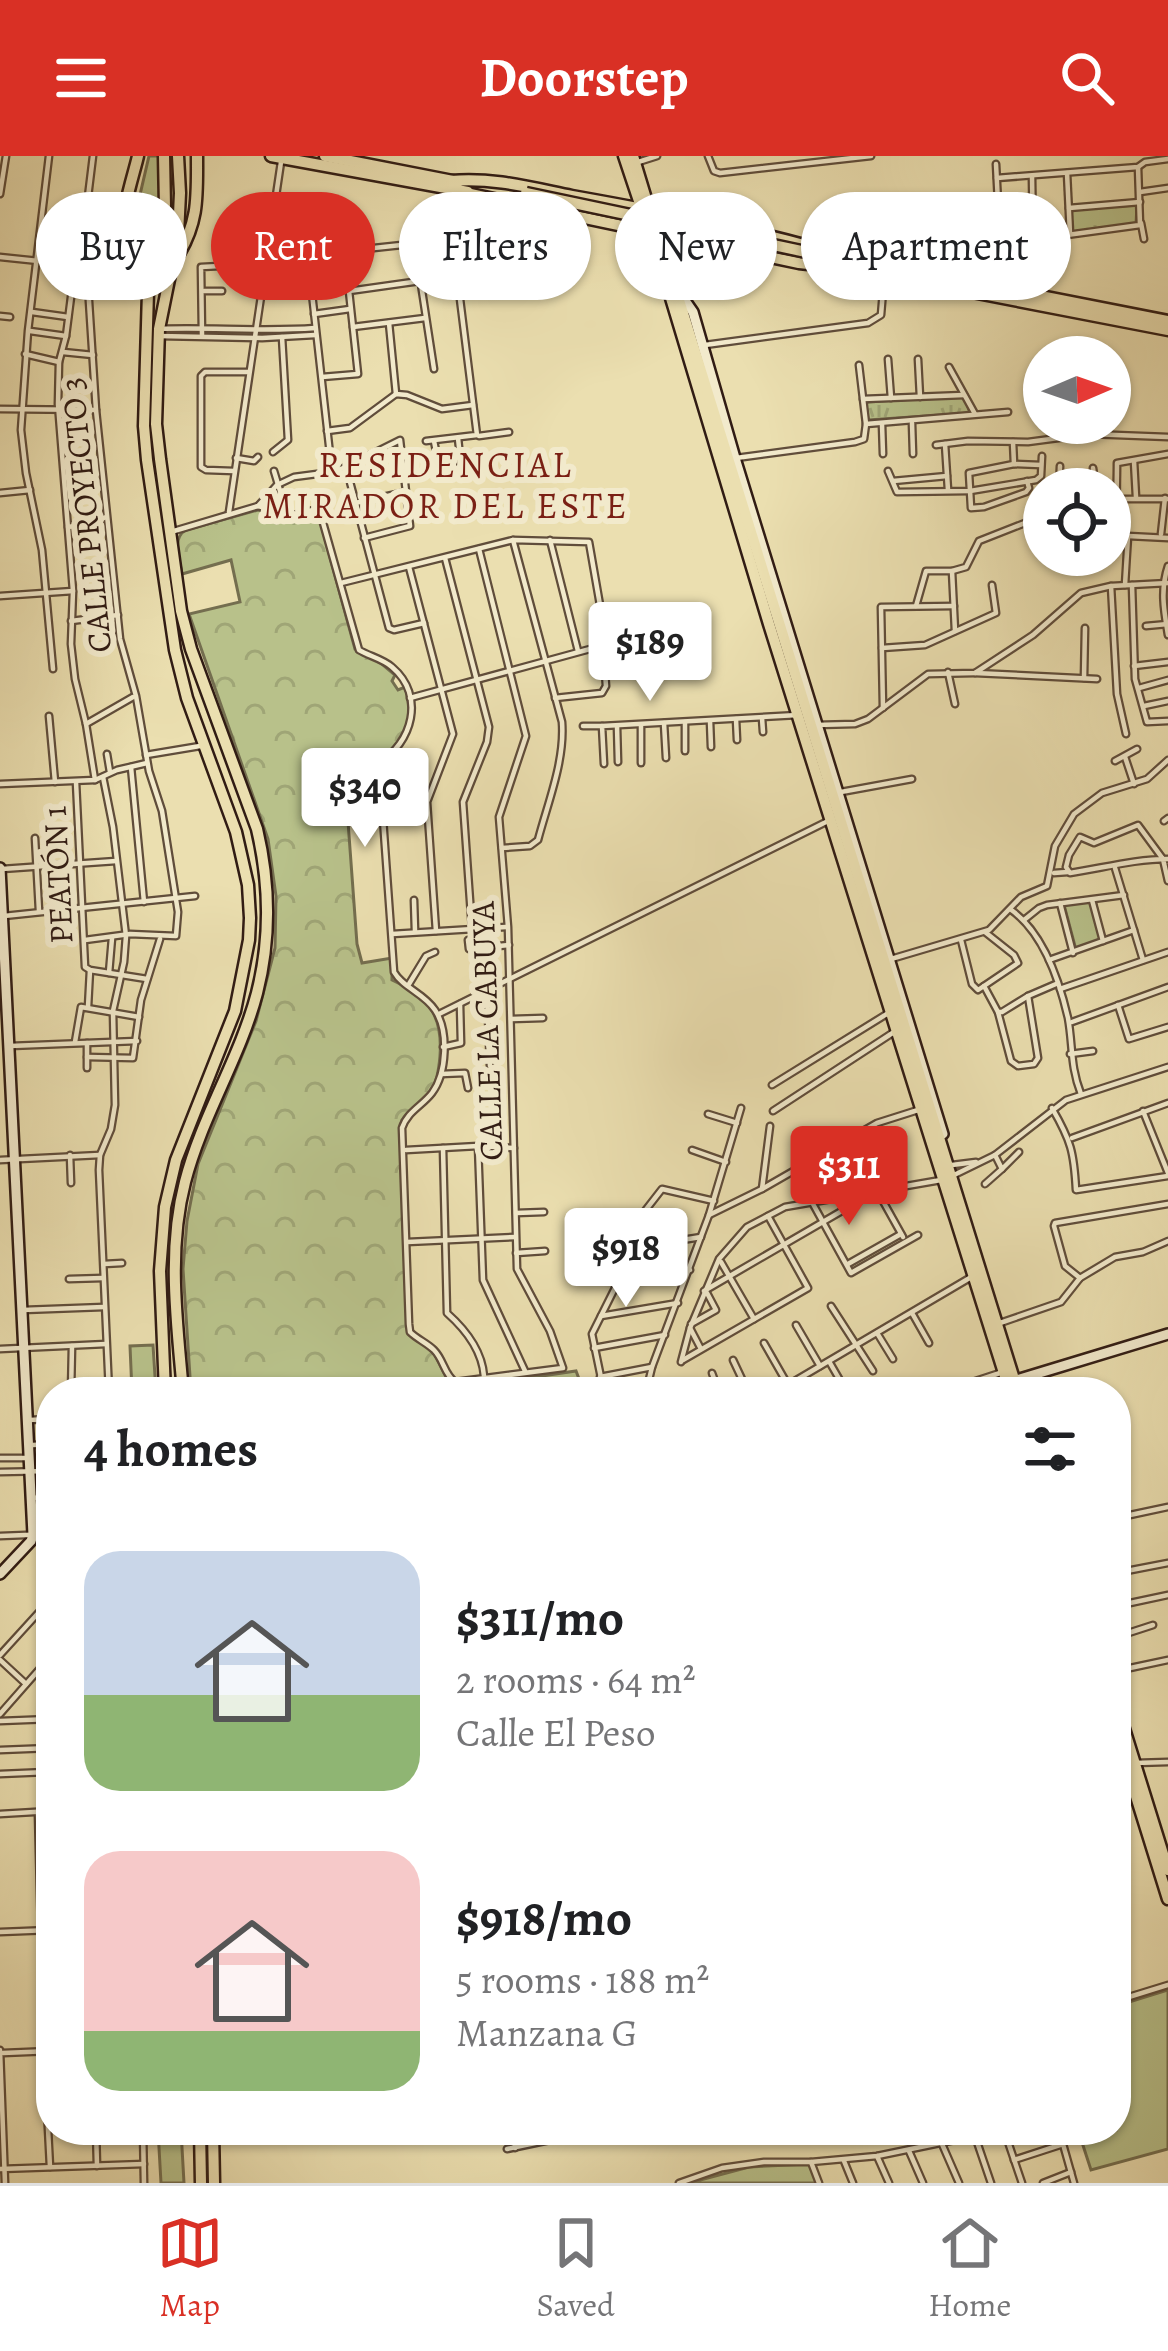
<!DOCTYPE html>
<meta charset="utf-8">
<style>
:root{--surface:#fff;--page:#f6f6f6;--text:#202124;--muted:#757577;--line:#e0e0e0;--accent:#d93025}
body{margin:0;font-family:Alegreya,serif;background:var(--page);color:var(--text);height:100vh;display:flex;flex-direction:column;font-size:45px;white-space:nowrap}
*{box-sizing:border-box;margin:0}
p{font-size:39px;color:var(--muted)}
.icon{flex:none;width:66px;height:66px;fill:none;stroke:currentColor;stroke-width:2;stroke-linecap:round;stroke-linejoin:round}
.map{position:relative;flex:1;overflow:hidden}
.drawer{position:absolute;left:36px;top:1221px;width:1095px;height:768px;display:flex;flex-direction:column;background:var(--surface);border-radius:48px;box-shadow:0 3px 9px #0004}
.drawer>*{flex:none}
.banner{position:absolute;left:36px;top:36px;width:1098px;height:108px;display:flex;gap:24px}
.needle{width:78px;rotate:88deg}
.fabs{position:absolute;left:1023px;top:180px;display:grid;gap:24px}
.fabs a{display:grid;place-items:center;width:108px;height:108px;border-radius:50%;background:var(--surface);box-shadow:0 3px 9px #0004;font-size:60px}
.price{position:absolute;translate:-50% -102px;padding:0 27px;border-radius:12px;background:#fff;color:#222;font-size:39px;line-height:78px;filter:drop-shadow(0 3px 6px #0008)}
.price::after{content:'';position:absolute;left:50%;top:72px;width:36px;height:27px;margin-left:-18px;background:inherit;clip-path:polygon(0 0,100% 0,50% 100%)}
.price.selected{background:var(--accent);color:#fff}
ul{padding:0;list-style:none}
li{display:flex;align-items:center;gap:36px;height:300px;padding:0 48px}
li span{display:grid;place-items:center;flex:none;width:336px;height:240px;border-radius:36px;color:#555}
li>.icon{margin-inline-start:auto}
span .icon{width:144px;height:144px;fill:#fffc;stroke-width:1}
li b{font-size:51px}
h2{display:flex;justify-content:space-between;align-items:center;height:144px;padding:0 48px;font-size:51px}
.tag{padding:0 42px;border-radius:54px;background:var(--surface);box-shadow:0 3px 9px #0004;font-size:42px;line-height:108px}
.tag.selected{background:var(--accent);color:#fff}
header{display:flex;justify-content:space-between;align-items:center;height:156px;padding:0 48px;background:var(--accent);color:#fff;font-size:54px;font-weight:600}
.dock{display:flex;justify-content:space-around;align-items:center;height:168px;border-top:3px solid var(--line);background:var(--surface);font-size:33px;color:var(--muted)}
.dock a{display:grid;justify-items:center;gap:6px}
.dock .selected{color:var(--accent)}
.map>svg:first-child{display:block}
.green{fill:#b8c18a;stroke:#746e4f;stroke-width:3}
.forest{fill:url(#forest-crowns);stroke:#746e4f;stroke-width:3}
.park{fill:url(#park-tufts);stroke:#746e4f;stroke-width:3}
.lines{fill:none;stroke-linecap:round;stroke-linejoin:round}
.street-casing{stroke:#604d3b;stroke-width:9}
.secondary-casing{stroke:#311c14;stroke-width:14}
.primary-casing{stroke:#311c14;stroke-width:15}
.street{stroke:#f2eacc;stroke-width:4.5}
.secondary{stroke:#f2eacc;stroke-width:9}
.primary{stroke:#ebdfb0;stroke-width:10}
.primary-bridge-casing{stroke:#311c14;stroke-width:15;stroke-linecap:butt}
.primary-bridge{stroke:#ebdfb0;stroke-width:10}
.labels{text-anchor:middle;stroke-width:12;stroke-linejoin:round;paint-order:stroke}
.street-label{font-size:33px;fill:#311c14;stroke:#f2eacc}
.neighbourhood-label{font-size:36px;letter-spacing:3px;fill:#7a1f14;stroke:#f2eacc}
</style>
<header><svg class="icon" aria-label="menu" viewBox="0 0 24 24"><path d="M4 6h16M4 12h16M4 18h16"/></svg>Doorstep<svg class="icon" aria-label="search" viewBox="0 0 24 24"><circle cx="10" cy="10" r="6"/><path d="M15 15l6 6"/></svg></header>
<div class="map">
<svg width="1168" height="2027" viewBox="0 0 1168 2027">
<defs>
<pattern id="forest-crowns" width="20" height="18" patternUnits="userSpaceOnUse" patternTransform="scale(3)"><rect width="20" height="18" fill="#b8c18a"/><path d="M2 6a3 3 0 1 1 6 0M12 15a3 3 0 1 1 6 0" fill="none" stroke="#9fa576"/></pattern>
<pattern id="park-tufts" width="24" height="20" patternUnits="userSpaceOnUse" patternTransform="scale(3)"><rect width="24" height="20" fill="#b8c18a"/><path d="M3 7l-1-3M5 7V3M7 7l1-3M15 17l-1-3M17 17v-4M19 17l1-3" fill="none" stroke="#9fa576"/></pattern>
</defs>
<rect width="100%" height="100%" fill="#ebdfb0"/>
<filter id="stains"><feTurbulence type="fractalNoise" baseFrequency=".00167" numOctaves="4"/><feColorMatrix values="0 0 0 0 .2 0 0 0 0 .09 0 0 0 0 .02 0 0 0 .5 -.17"/></filter>
<radialGradient id="worn" r=".72"><stop offset=".6" stop-color="#630" stop-opacity="0"/><stop offset="1" stop-color="#630" stop-opacity=".3"/></radialGradient>
<g class="green">
<path d="M149 0H160C161 26 165 58 143 75L137 72 136 56Z"/>
<path d="M153 1189 156 1236H132L130 1190Z"/>
<path d="M1168 1834V1993L1091 2014 1078 1974H1116V1850Z"/>
<path d="M158 1974H181L184 2027H161Z"/>
<path d="M809 2008 817 2027H689L749 2011Z"/>
</g>
<path class="forest" d="M258 354 282 360 285 366 318 357 355 493 370 498 395 519 392 525 398 534 405 531C420 581 391 606 344 611L357 788 362 807 392 802V824C428 841 443 858 440 900 439 912 437 927 430 937 423 947 411 956 402 964L408 1177 433 1195 452 1233 576 1215 584 1236H191L183 1113 187 1065 198 1008 256 865 275 792 276 740 268 683 189 458 240 446 231 404 182 418C180 404 171 382 186 374Z"/>
<g class="park">
<path d="M1137 49 1136 68 1072 76 1071 53Z"/>
<path d="M962 240 965 242 970 257 868 264 866 248 868 246Z"/>
<path d="M1095 744 1104 784 1076 794 1064 749Z"/>
</g>
<g class="lines">
<g class="street-casing">
<g id="street">
<path d="M49 0 28 175 21 274 26 317 42 394 53 513"/>
<path d="M708 0 714 15 720 17 871 0"/>
<path d="M635 7 657 0"/>
<path d="M996 8 1000 85 1002 88 1140 69 1138 11"/>
<path d="M1067 17 1070 78"/>
<path d="M1032 20 1033 83"/>
<path d="M997 22 1138 11 1145 6 1168 3"/>
<path d="M1140 36 1168 32"/>
<path d="M0 38 6 0"/>
<path d="M523 50 519 59 527 106 552 105"/>
<path d="M1069 52 1140 46"/>
<path d="M1141 67 1144 83"/>
<path d="M474 86 521 80"/>
<path d="M415 89 434 213"/>
<path d="M0 101 77 109"/>
<path d="M75 110 66 180 59 206 58 248 73 435 71 488 75 523 86 568 95 624"/>
<path d="M204 135H222"/>
<path d="M32 156 68 161"/>
<path d="M314 158 350 153"/>
<path d="M0 160 10 161"/>
<path d="M389 167 396 238"/>
<path d="M353 171 425 162"/>
<path d="M159 173C211 171 263 176 315 172"/>
<path d="M30 175 66 180"/>
<path d="M202 179 201 111 220 110 226 106"/>
<path d="M159 180 262 182 315 179"/>
<path d="M705 189 868 167 881 159 884 123"/>
<path d="M63 196 93 199"/>
<path d="M25 198 59 206"/>
<path d="M888 203 891 242"/>
<path d="M918 203 920 241"/>
<path d="M949 211 975 258"/>
<path d="M322 221 358 218 349 135 420 125"/>
<path d="M863 243 964 239"/>
<path d="M0 253 96 254"/>
<path d="M912 267 913 298"/>
<path d="M866 268 1008 256"/>
<path d="M882 268 883 298"/>
<path d="M327 275 350 272 396 238 407 239 442 253 473 249"/>
<path d="M479 280 509 276"/>
<path d="M434 285 440 315 448 317 461 310 458 282"/>
<path d="M1013 286 1014 308"/>
<path d="M945 288 948 334"/>
<path d="M936 289 968 285 1028 286 1089 278 1168 281"/>
<path d="M273 296 288 284 282 181"/>
<path d="M236 302 254 305 258 301"/>
<path d="M736 302 855 286 864 283 866 268 859 209"/>
<path d="M1134 305 1136 341"/>
<path d="M346 311 389 472 394 474 424 467"/>
<path d="M1093 312 1096 333"/>
<path d="M234 315 206 314 201 311V220L205 216H248"/>
<path d="M274 315 287 358"/>
<path d="M888 315 897 336 970 335 1036 324 1041 320 1042 300"/>
<path d="M332 316 308 102 309 99 448 84 453 87 477 279 426 285"/>
<path d="M893 325 947 320"/>
<path d="M1027 325 1029 332 1026 336 984 351 971 352 969 317 1014 308 1041 309"/>
<path d="M1059 333 1060 310"/>
<path d="M0 337 30 334"/>
<path d="M1110 343H1168"/>
<path d="M355 347 406 336"/>
<path d="M258 350 293 359 317 353 320 356 359 494C369 500 383 503 392 511 426 540 412 587 379 607L394 816C403 832 424 837 435 854 449 875 447 917 432 937 422 950 407 956 402 972L409 1168 410 1176C417 1183 427 1187 434 1194 444 1204 444 1218 455 1226L563 1212 550 1175 517 1113 508 771 499 661 526 580 479 393"/>
<path d="M229 356 281 6"/>
<path d="M68 371 93 367 106 361"/>
<path d="M174 375 258 350 277 329 294 321 332 316 346 311 400 284 410 370 364 382"/>
<path d="M1161 378 1165 342"/>
<path d="M1128 380 1168 382"/>
<path d="M550 384 578 495"/>
<path d="M445 402 489 571 487 586 463 646 472 773"/>
<path d="M1168 410C1160 434 1164 455 1168 479"/>
<path d="M409 411 453 578 427 646 436 775"/>
<path d="M952 415 955 475"/>
<path d="M341 427 513 384 589 386 600 449 606 530 602 537 555 542"/>
<path d="M1125 429 1128 380 1120 377C1115 352 1117 333 1117 307L1168 298"/>
<path d="M1132 429 1135 523 1147 566 1168 565"/>
<path d="M1111 430 1117 538 1126 578"/>
<path d="M0 440 73 435"/>
<path d="M916 450 926 415H952L966 411 979 385 1035 363 1044 354"/>
<path d="M71 465 118 459"/>
<path d="M1146 470 1168 468"/>
<path d="M882 492 925 489 996 457 992 429"/>
<path d="M1134 510 1168 506"/>
<path d="M948 516 955 548"/>
<path d="M975 517 1097 523"/>
<path d="M1084 522 1085 472"/>
<path d="M1139 532 1168 524"/>
<path d="M410 542 601 490"/>
<path d="M1144 550 1168 545"/>
<path d="M883 552 881 451 954 450"/>
<path d="M49 560 55 626"/>
<path d="M762 562 763 576"/>
<path d="M736 563 737 584"/>
<path d="M710 565 711 591"/>
<path d="M685 566V595"/>
<path d="M664 567 666 602"/>
<path d="M86 568 133 541"/>
<path d="M641 569V607"/>
<path d="M816 569 855 568 868 563 928 518 975 517 1033 479 1081 437 1111 430 1168 427"/>
<path d="M583 570H602"/>
<path d="M617 570 618 606"/>
<path d="M107 598 110 616"/>
<path d="M146 599 200 590"/>
<path d="M1125 601 1134 628"/>
<path d="M1115 605 1137 593"/>
<path d="M604 608 602 570 798 559"/>
<path d="M131 611 144 746"/>
<path d="M103 621 113 671 126 780 124 806 113 855 115 949 111 973 100 999 99 1014 109 1236"/>
<path d="M76 626 85 811 90 814 147 823"/>
<path d="M0 628 95 624 117 614 147 607"/>
<path d="M841 636 912 623"/>
<path d="M1164 665 1168 662"/>
<path d="M35 682 39 755"/>
<path d="M502 692 530 690 538 684C548 646 565 605 562 566L513 384"/>
<path d="M1168 703C1135 703 1103 712 1070 717L1066 711 1069 699 1080 681 1094 687 1138 669 1163 703 1168 725"/>
<path d="M1115 712 1143 804"/>
<path d="M2 713 116 705"/>
<path d="M1054 717 1068 716"/>
<path d="M414 744 415 775"/>
<path d="M1092 744 1103 785"/>
<path d="M1060 747 1073 797"/>
<path d="M1010 753C1043 776 1059 823 1068 862 1073 889 1070 910 1081 938"/>
<path d="M4 760 195 740"/>
<path d="M1024 764 1039 752 1047 749 1124 739"/>
<path d="M392 778 506 771"/>
<path d="M85 784 130 778 176 780 178 756 162 655 149 615 136 540 120 483 96 254 88 130 80 106 93 0"/>
<path d="M468 784 469 793 509 789"/>
<path d="M961 784 972 828 978 834 1018 807 1014 799 985 776"/>
<path d="M891 803 989 774 1021 741 1047 730 1055 690 1074 658 1102 637 1147 623 1168 604"/>
<path d="M1049 804 1134 774"/>
<path d="M109 817 112 782"/>
<path d="M409 828 426 800 435 796"/>
<path d="M984 830 998 856 1011 905 1018 910 1034 908 1038 902 1028 840"/>
<path d="M1060 833 1168 796"/>
<path d="M487 837 490 910"/>
<path d="M1118 849 1129 883 1168 871"/>
<path d="M88 851 90 814"/>
<path d="M998 856H1002L1028 840 1056 828"/>
<path d="M439 858 826 666"/>
<path d="M511 863 543 862"/>
<path d="M1072 866 1168 831"/>
<path d="M75 886 81 851 139 861"/>
<path d="M10 890 137 885"/>
<path d="M443 891 461 887 460 848"/>
<path d="M1070 898 1093 895"/>
<path d="M87 901 133 902 141 844 160 783"/>
<path d="M87 912V887"/>
<path d="M441 918 465 917 468 932"/>
<path d="M772 929 890 856"/>
<path d="M1052 952C1071 985 1074 996 1076 1034L1168 1020"/>
<path d="M773 955 894 876"/>
<path d="M1143 955 1168 1017"/>
<path d="M708 958 737 967"/>
<path d="M1072 982 1168 947"/>
<path d="M478 990 483 1124 525 1215"/>
<path d="M443 992 447 1157C465 1173 482 1194 484 1220"/>
<path d="M406 994 478 990 514 992"/>
<path d="M692 994 726 1006"/>
<path d="M70 999 71 1027"/>
<path d="M995 999 1002 1013 1019 996"/>
<path d="M0 1004 100 999"/>
<path d="M952 1009 976 1006"/>
<path d="M952 1020 995 999 1066 944 1168 911"/>
<path d="M985 1028 1002 1013"/>
<path d="M762 1033 770 970"/>
<path d="M879 1038 903 1081"/>
<path d="M813 1048 851 1117 918 1079"/>
<path d="M516 1057 544 1056"/>
<path d="M709 1059 762 1033 877 967 918 954"/>
<path d="M641 1060 662 1033 714 1045"/>
<path d="M650 1070 651 1089 701 1081"/>
<path d="M407 1086 515 1081"/>
<path d="M516 1097 545 1095"/>
<path d="M721 1106 754 1163"/>
<path d="M104 1108 122 1107"/>
<path d="M848 1108 901 1078"/>
<path d="M1080 1122 1065 1110 1054 1070 1055 1067 1168 1048"/>
<path d="M69 1123 103 1122"/>
<path d="M619 1126 690 1114"/>
<path d="M704 1135 871 1038"/>
<path d="M831 1150 873 1215"/>
<path d="M23 1154 104 1151"/>
<path d="M912 1157 929 1187"/>
<path d="M601 1160 678 1147"/>
<path d="M1000 1167 1061 1146 1080 1122 1115 1101 1143 1096 1168 1085"/>
<path d="M691 1168 716 1154 707 1137"/>
<path d="M796 1169 820 1210"/>
<path d="M690 1172 701 1193"/>
<path d="M877 1177 893 1203"/>
<path d="M764 1187 788 1229"/>
<path d="M594 1192 665 1179"/>
<path d="M0 1193 106 1188"/>
<path d="M683 1204 808 1132 768 1060"/>
<path d="M733 1204 748 1236"/>
<path d="M681 1206 690 1172 719 1103 747 1071 785 1051 941 1024"/>
<path d="M830 1207 845 1233"/>
<path d="M712 1217 719 1236"/>
<path d="M600 1221 652 1211"/>
<path d="M679 1235V1236"/>
<path d="M71 1236 72 1190"/>
<path d="M604 1236 592 1178 622 1118V1077"/>
<path d="M646 1236 652 1211 709 1059 741 952"/>
<path d="M768 1236 788 1229 973 1120"/>
<path d="M942 1236 1003 1216"/>
<path d="M29 1264 51 1263"/>
<path d="M33 1289 51 1288"/>
<path d="M0 1302H30"/>
<path d="M0 1316 51 1315"/>
<path d="M33 1342 51 1340"/>
<path d="M1116 1362 1168 1351"/>
<path d="M0 1380 51 1378"/>
<path d="M1116 1417 1168 1407"/>
<path d="M1116 1450 1168 1439"/>
<path d="M1116 1481 1153 1469"/>
<path d="M0 1499 51 1443"/>
<path d="M0 1504 26 1528"/>
<path d="M1116 1515 1168 1504"/>
<path d="M0 1558 51 1500"/>
<path d="M0 1565 51 1563"/>
<path d="M0 1594 51 1592"/>
<path d="M1135 1607 1168 1606"/>
<path d="M0 1618 47 1616"/>
<path d="M38 1656 44 1896 50 2011"/>
<path d="M0 1658 51 1655"/>
<path d="M0 1776 51 1774"/>
<path d="M1116 1845 1168 1829"/>
<path d="M0 1894 5 2027"/>
<path d="M3 1897 51 1895"/>
<path d="M96 1974 97 2010"/>
<path d="M143 1974 144 2027"/>
<path d="M514 1974 515 1992"/>
<path d="M1004 1974 1022 2027"/>
<path d="M1059 1974 1074 2027"/>
<path d="M975 1980 991 2027"/>
<path d="M942 1988 959 2027"/>
<path d="M507 1993 588 1976V1974"/>
<path d="M909 1995 923 2027"/>
<path d="M877 2000 889 2027"/>
<path d="M1014 2004 1063 1988"/>
<path d="M844 2005 853 2027"/>
<path d="M811 2006 819 2027"/>
<path d="M0 2013 144 2008"/>
<path d="M679 2027 722 2012 764 2006H811L877 2000 1003 1974"/>
<path d="M1043 2027 1071 2016"/>
</g>
</g>
<g class="secondary-casing">
<g id="secondary">
<path d="M677 133 693 156 735 302 943 978"/>
<path d="M0 712 33 1379 31 1385 0 1418"/>
<path d="M1013 1225 1168 1178"/>
<path d="M1116 1531 1124 1556"/>
</g>
</g>
<g class="primary-casing">
<g id="primary">
<path d="M138 0C134 18 119 61 125 77 131 95 144 95 148 119"/>
<path d="M164 0 165 51 148 136 144 270 147 304 175 494 187 542 236 676 248 729 250 762 249 784 235 855 176 1004 165 1051 160 1115 165 1236"/>
<path d="M178 0 180 37 178 79 159 173 156 268 160 303 181 455 191 493 257 673C270 728 271 782 257 837 240 902 202 960 185 1026 167 1095 177 1166 183 1236"/>
<path d="M271 0 468 36"/>
<path d="M325 0 458 26"/>
<path d="M624 0 668 132 769 468 1010 1236"/>
<path d="M633 0 660 89"/>
<path d="M451 25C492 21 532 32 572 40 667 57 763 75 856 104"/>
<path d="M461 36 799 107 854 113"/>
<path d="M132 57V74L139 79 151 76 159 65"/>
<path d="M177 101C199 66 197 40 197 0"/>
<path d="M853 103 1168 165"/>
<path d="M669 112 1018 1236"/>
<path d="M848 112 1168 174"/>
<path d="M676 124C675 105 690 95 705 86"/>
<path d="M1116 1547 1168 1714"/>
<path d="M1116 1576 1168 1743"/>
<path d="M200 1974 201 2027"/>
<path d="M213 1974 214 2027"/>
</g>
</g>
<use href="#street" class="street"/>
<use href="#secondary" class="secondary"/>
<use href="#primary" class="primary"/>
<g class="primary-bridge-casing">
<path id="primary-bridge" d="M526 37 806 96"/>
</g>
<use href="#primary-bridge" class="primary-bridge"/>
</g>
<g class="labels">
<g class="street-label">
<text transform="translate(85 359) rotate(-96)" y="12">CALLE PROYECTO 3</text>
<text transform="translate(57 719) rotate(-93)" y="12">PEATÓN 1</text>
<text transform="translate(486 875) rotate(-92)" y="12">CALLE LA CABUYA</text>
</g>
<g class="neighbourhood-label">
<text x="446" y="321">RESIDENCIAL<tspan x="446" dy="41">MIRADOR DEL ESTE</tspan></text>
</g>
</g>
<rect width="100%" height="100%" filter="url(#stains)"/>
<rect width="100%" height="100%" fill="url(#worn)"/>
</svg>
<div class="fabs">
<a><svg class="needle" viewBox="-14 -14 28 28"><path d="M0-13l5 13h-10z" fill="#e53935"/><path d="M0 13l5-13h-10z" fill="#757577"/></svg></a>
<a><svg class="icon" aria-label="locate" viewBox="0 0 24 24"><circle cx="12" cy="12" r="6"/><path d="M12 2v4M12 18v4M2 12h4M18 12h4"/></svg></a>
</div>
<b class="price" style="left:650px;top:548px">$189</b>
<b class="price" style="left:365px;top:694px">$340</b>
<b class="price selected" style="left:849px;top:1072px">$311</b>
<b class="price" style="left:626px;top:1154px">$918</b>
<div class="banner">
<a class="tag">Buy</a>
<a class="tag selected">Rent</a>
<a class="tag">Filters</a>
<a class="tag">New</a>
<a class="tag">Apartment</a>
</div>
<section class="drawer">
<h2>4 homes<svg class="icon" aria-label="filters" viewBox="0 0 24 24"><path d="M4 7h16M4 17h16"/><circle cx="9" cy="7" r="2"/><circle cx="15" cy="17" r="2"/></svg></h2>
<ul>
<li><span style="background:linear-gradient(#c9d6e8 60%,#8fb573 0)"><svg class="icon" aria-label="home" viewBox="0 0 24 24"><path d="M3 11l9-7 9 7M6 9v11h12V9"/></svg></span><div><b>$311/mo</b><p>2 rooms · 64 m²</p><p>Calle El Peso</p></div></li>
<li><span style="background:linear-gradient(#f6c9c9 75%,#8fb573 0)"><svg class="icon" aria-label="home" viewBox="0 0 24 24"><path d="M3 11l9-7 9 7M6 9v11h12V9"/></svg></span><div><b>$918/mo</b><p>5 rooms · 188 m²</p><p>Manzana G</p></div></li>
</ul>
</section>
</div>
<nav class="dock">
<a class="selected"><svg class="icon" aria-label="map" viewBox="0 0 24 24"><path d="M3 6l6-2 6 2 6-2v14l-6 2-6-2-6 2zM9 4v14M15 6v14"/></svg>Map</a>
<a><svg class="icon" aria-label="saved" viewBox="0 0 24 24"><path d="M7 4h10v16l-5-4-5 4z"/></svg>Saved</a>
<a><svg class="icon" aria-label="home" viewBox="0 0 24 24"><path d="M3 11l9-7 9 7M6 9v11h12V9"/></svg>Home</a>
</nav>
